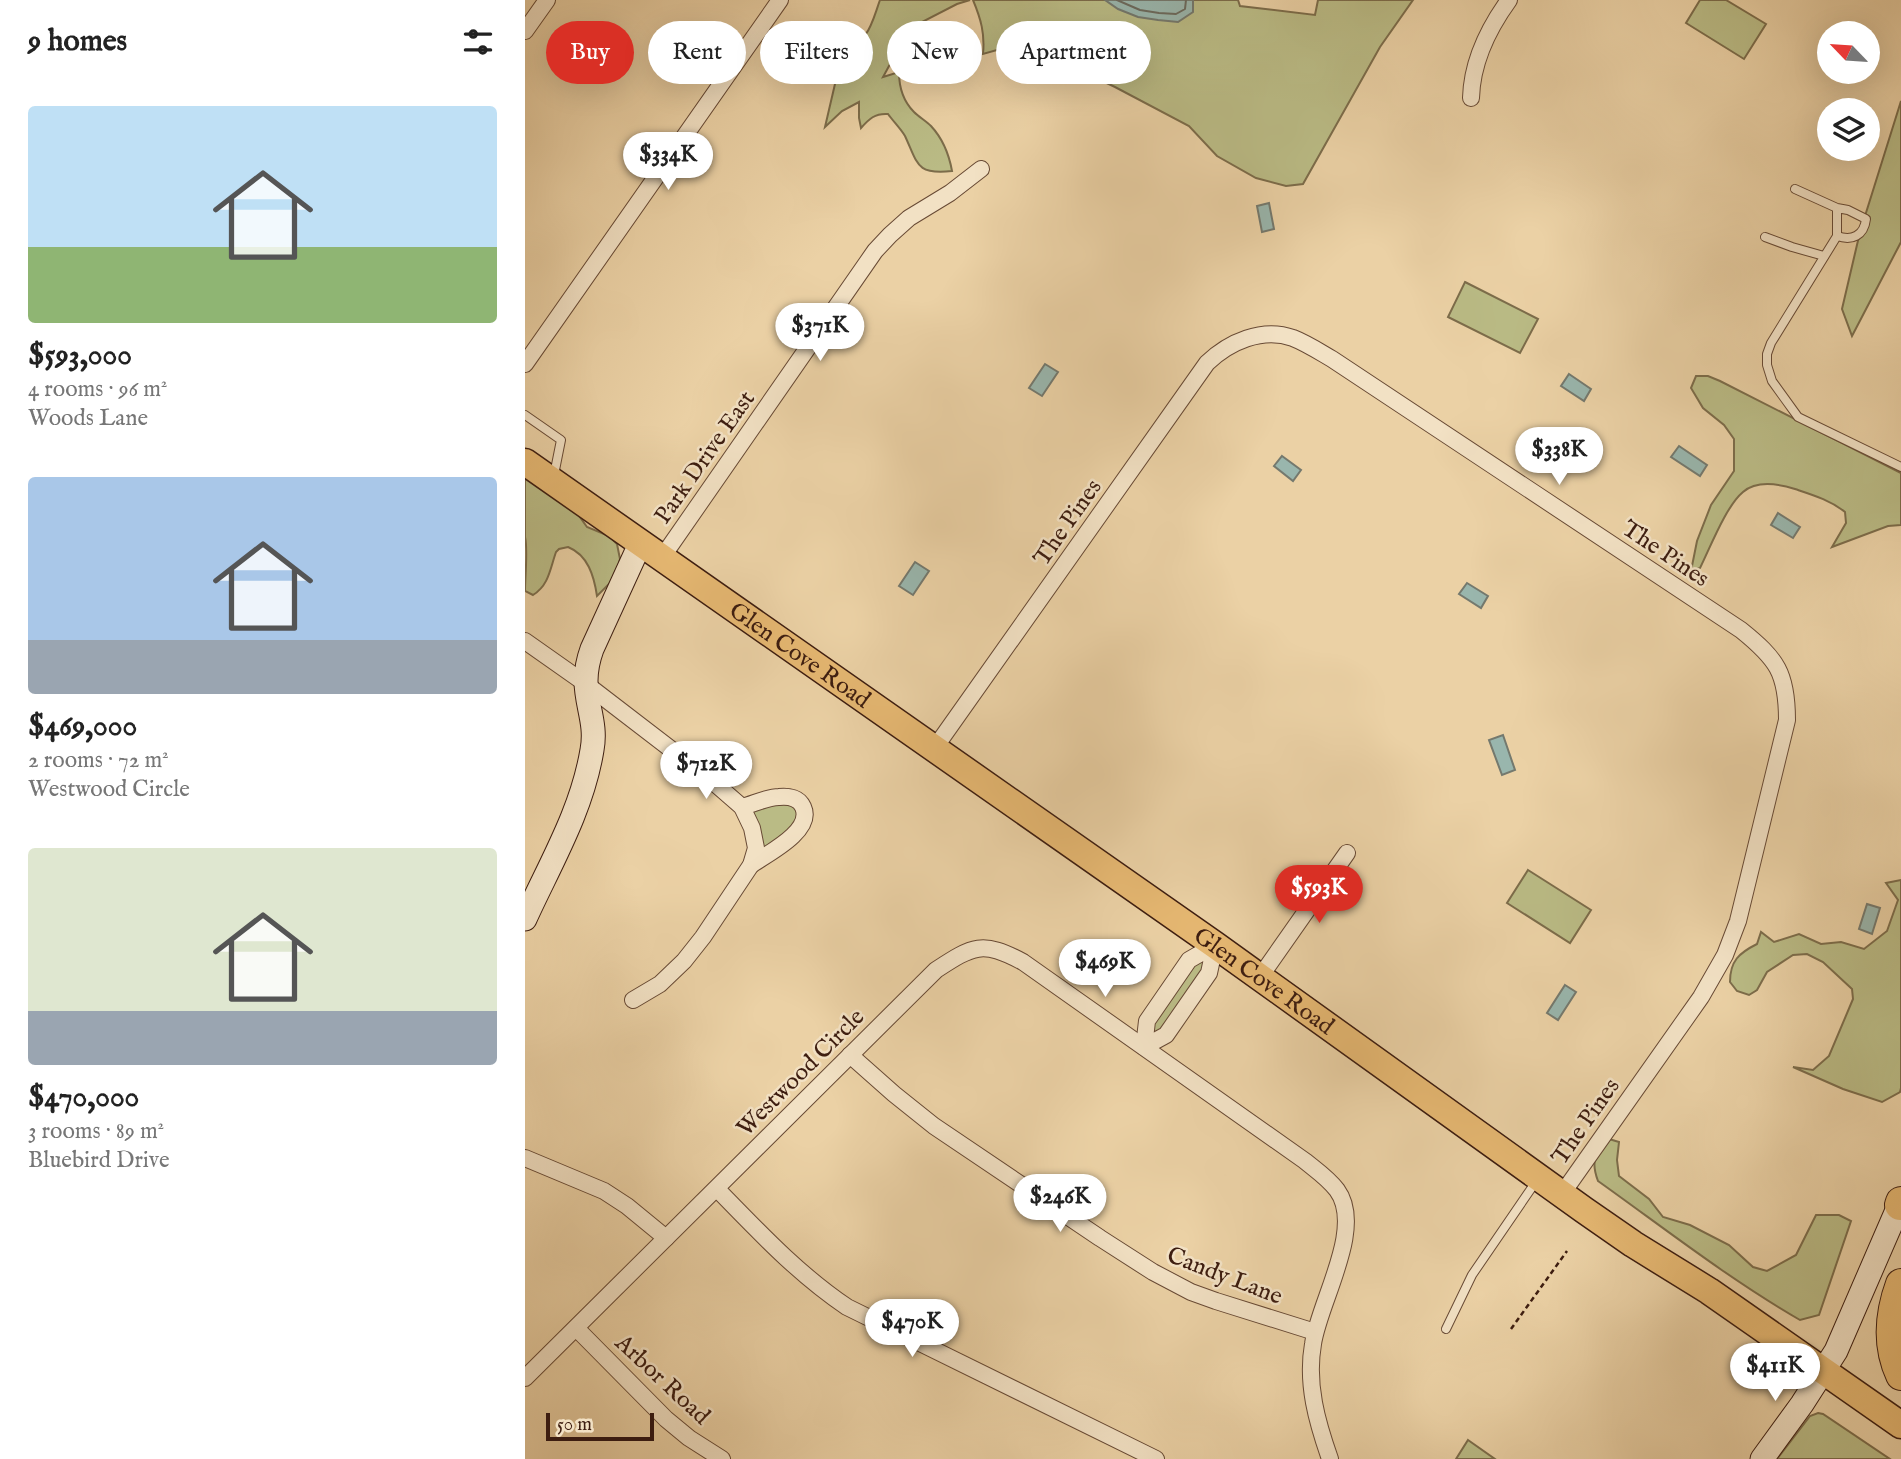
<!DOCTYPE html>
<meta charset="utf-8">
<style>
:root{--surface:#fff;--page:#f2f2f2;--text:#222;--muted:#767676;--accent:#d93025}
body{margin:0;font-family:"IM FELL English",serif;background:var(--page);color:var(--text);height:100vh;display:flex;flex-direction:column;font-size:26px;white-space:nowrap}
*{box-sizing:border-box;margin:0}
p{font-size:23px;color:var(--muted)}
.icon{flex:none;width:38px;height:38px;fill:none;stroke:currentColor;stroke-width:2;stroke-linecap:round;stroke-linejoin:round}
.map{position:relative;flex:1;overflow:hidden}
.side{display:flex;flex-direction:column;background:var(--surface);width:525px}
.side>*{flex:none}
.top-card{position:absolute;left:21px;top:21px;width:665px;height:63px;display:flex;gap:14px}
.needle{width:46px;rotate:295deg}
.fabs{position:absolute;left:1292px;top:21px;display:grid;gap:14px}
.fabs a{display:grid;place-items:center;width:63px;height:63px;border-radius:50%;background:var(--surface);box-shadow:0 7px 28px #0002;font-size:35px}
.scale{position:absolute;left:21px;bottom:18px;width:108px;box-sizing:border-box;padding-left:7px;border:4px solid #3d1d10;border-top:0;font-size:19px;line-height:24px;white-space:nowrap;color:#3d1d10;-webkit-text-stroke:5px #f2e1c4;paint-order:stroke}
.price{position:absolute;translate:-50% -60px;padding:0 16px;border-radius:24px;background:#fff;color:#222;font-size:23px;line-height:46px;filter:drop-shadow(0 2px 4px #0008)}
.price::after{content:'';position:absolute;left:50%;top:42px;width:21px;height:16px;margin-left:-10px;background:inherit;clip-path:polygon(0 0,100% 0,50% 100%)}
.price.selected{background:var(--accent);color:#fff}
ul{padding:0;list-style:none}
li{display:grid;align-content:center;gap:14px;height:371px;padding:0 28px}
li span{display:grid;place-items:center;height:217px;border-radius:7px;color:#555}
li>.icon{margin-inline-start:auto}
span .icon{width:126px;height:126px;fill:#fffc;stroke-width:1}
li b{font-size:30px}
h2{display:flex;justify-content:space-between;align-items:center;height:84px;padding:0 28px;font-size:30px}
.chip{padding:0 24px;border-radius:32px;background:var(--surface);box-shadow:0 7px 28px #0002;font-size:24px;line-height:63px}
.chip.selected{background:var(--accent);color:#fff}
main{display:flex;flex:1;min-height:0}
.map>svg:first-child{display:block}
.green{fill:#babb85;stroke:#7c6c4a;stroke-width:2}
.water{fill:#99b6ad;stroke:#74796e;stroke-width:2}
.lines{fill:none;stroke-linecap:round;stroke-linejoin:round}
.shore{stroke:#6b6a5e;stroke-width:2}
.lane-casing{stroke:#684a35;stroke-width:10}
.street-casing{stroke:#684a35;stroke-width:18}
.secondary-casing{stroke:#3d1d10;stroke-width:25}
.primary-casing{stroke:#3d1d10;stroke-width:29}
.highway-casing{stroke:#3d1d10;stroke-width:32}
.path{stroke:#3d1d10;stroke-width:2.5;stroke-dasharray:5 3.5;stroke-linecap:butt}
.lane{stroke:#f2e1c4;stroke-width:8}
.street{stroke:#f2e1c4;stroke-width:16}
.secondary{stroke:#f2e1c4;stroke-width:23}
.primary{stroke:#e6b872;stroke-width:26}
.highway{stroke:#e6b872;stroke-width:30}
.labels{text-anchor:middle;stroke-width:5;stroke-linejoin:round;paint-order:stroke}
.street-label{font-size:24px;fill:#3d1d10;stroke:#f2e1c4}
</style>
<main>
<section class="side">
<h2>9 homes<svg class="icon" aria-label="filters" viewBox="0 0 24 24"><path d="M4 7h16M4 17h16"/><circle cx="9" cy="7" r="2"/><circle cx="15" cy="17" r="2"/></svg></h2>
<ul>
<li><span style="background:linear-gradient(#bfe0f5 65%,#8fb573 0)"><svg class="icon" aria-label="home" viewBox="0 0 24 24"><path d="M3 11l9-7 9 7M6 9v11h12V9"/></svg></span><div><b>$593,000</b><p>4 rooms · 96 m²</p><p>Woods Lane</p></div></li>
<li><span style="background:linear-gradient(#a9c7e8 75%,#9aa5b1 0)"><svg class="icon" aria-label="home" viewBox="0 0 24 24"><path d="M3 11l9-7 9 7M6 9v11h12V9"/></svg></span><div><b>$469,000</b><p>2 rooms · 72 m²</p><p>Westwood Circle</p></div></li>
<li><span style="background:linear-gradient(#dfe7d0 75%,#9aa5b1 0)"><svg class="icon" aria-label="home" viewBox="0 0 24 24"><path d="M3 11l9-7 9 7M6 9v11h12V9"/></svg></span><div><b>$470,000</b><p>3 rooms · 89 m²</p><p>Bluebird Drive</p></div></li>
</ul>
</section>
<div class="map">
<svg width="1376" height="1459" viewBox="0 0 1376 1459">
<rect width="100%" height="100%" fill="#ebd1a5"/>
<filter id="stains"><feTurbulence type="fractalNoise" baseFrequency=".00286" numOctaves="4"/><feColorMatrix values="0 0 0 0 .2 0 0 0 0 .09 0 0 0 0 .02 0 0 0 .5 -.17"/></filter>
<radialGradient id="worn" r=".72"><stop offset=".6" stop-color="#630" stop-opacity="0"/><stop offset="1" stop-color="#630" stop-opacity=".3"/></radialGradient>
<g class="green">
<path d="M355 0H445L432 4 393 24 375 39 370 55 358 77 374 72C374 87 378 101 389 112 394 117 401 121 406 126 418 139 424 154 427 171 391 175 393 164 380 136 376 129 368 121 363 114 350 113 344 119 336 128L334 118V102L317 111 300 127 313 71 316 51C345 39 345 28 355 0Z"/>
<path d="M448 0H713L715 6 790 15 793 0H888L855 47 778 184 761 186 731 178 692 156 664 126 590 87 529 58 496 49 479 48 458 54C460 34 456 19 448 0Z"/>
<path d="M1175 0H1201L1241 24 1219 59 1161 23Z"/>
<path d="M1376 101V242L1327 336 1317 309 1335 232Z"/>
<path d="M940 282 1013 319 995 353 923 317Z"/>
<path d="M1171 376H1183L1195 381 1376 473V525L1363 526 1307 547 1321 523 1320 512C1305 500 1288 495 1270 489 1254 484 1232 480 1218 492 1201 506 1185 548 1175 568L1166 571 1172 541 1186 505 1209 471V439L1199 425 1178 408 1166 388Z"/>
<path d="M0 471 47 506 62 527 84 536 92 544 95 559 91 577 72 596C69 576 63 555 43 547L34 549 31 552C25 569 24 585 8 595L0 591C0 577 3 549 0 537Z"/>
<path d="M267 797 280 817 226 865 228 804Z"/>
<path d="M1003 870 1066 910 1045 943 982 903Z"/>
<path d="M1376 880V1088L1375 1092 1357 1102 1318 1089 1268 1067 1288 1070 1304 1056 1328 999 1327 989 1298 962 1282 954 1268 955 1242 972 1232 990 1224 995 1212 991 1205 982C1205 961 1214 953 1232 944L1236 932 1249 942 1274 934 1296 944 1316 942 1339 949 1362 931 1373 900 1361 883Z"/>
<path d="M690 945 684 973 641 1035 619 1047 622 1021 664 961Z"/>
<path d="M1084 1139 1094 1142 1092 1160 1094 1176 1124 1199 1138 1217 1165 1225 1204 1245 1228 1267 1242 1271 1271 1255 1291 1215H1314L1326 1221 1294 1315 1275 1320C1204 1279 1139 1228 1073 1181 1065 1159 1071 1157 1084 1139Z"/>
<path d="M1293 1413 1298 1414 1365 1459H1252L1285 1416Z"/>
<path d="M943 1440 970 1459H931Z"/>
</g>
<g class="water">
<path d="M580 0H668V12L653 22 633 20 613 17 593 9Z"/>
<path d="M744 203 749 229 737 232 732 206Z"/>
<path d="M520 364 533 372 517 396 504 388Z"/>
<path d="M1044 374 1066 389 1059 401 1036 386Z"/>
<path d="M1154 446 1182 465 1175 476 1146 457Z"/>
<path d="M757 456 776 470 768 481 749 466Z"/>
<path d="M1253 513 1275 527 1268 538 1246 525Z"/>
<path d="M390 562 404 571 388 595 374 586Z"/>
<path d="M942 583 963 596 956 608 934 594Z"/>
<path d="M978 735 990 770 977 775 964 740Z"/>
<path d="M1342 904 1355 908 1347 934 1334 929Z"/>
<path d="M1040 985 1051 992 1033 1020 1022 1013Z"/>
</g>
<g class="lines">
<path class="shore" d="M592 0 615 10 634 13 651 14 660 9 661 0"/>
<g class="lane-casing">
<g id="lane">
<path d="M1270 189 1312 208V236C1327 241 1339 236 1341 219L1323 210 1312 208"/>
<path d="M1312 236 1246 343 1242 354V365L1247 381 1273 417 1376 467"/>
<path d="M1240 237 1267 247 1299 256"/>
<path d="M0 415 36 440 29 475"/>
<path d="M921 1329 947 1275 1012 1180"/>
</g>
</g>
<g class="street-casing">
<g id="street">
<path d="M0 31 22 0"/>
<path d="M946 98C947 62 963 29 984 0"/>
<path d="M0 364 255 0"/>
<path d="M136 559 350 251 365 235 384 218 425 193 456 169"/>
<path d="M0 641 61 684 186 780 217 807 227 828 231 848 226 865 178 937 159 961 135 984 108 1000"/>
<path d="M409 749 682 363C704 342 737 327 768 338 781 343 795 352 807 359L1216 630C1252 659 1262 673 1262 720L1213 921 1200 955 1176 997 1037 1194"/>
<path d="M217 807C229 804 242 797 254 797 264 796 274 798 278 807 289 831 242 854 226 865"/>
<path d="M690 945 684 973 641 1035 619 1047 622 1021 664 960Z"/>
<path d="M735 977 822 853"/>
<path d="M325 1055 369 1094 409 1126 575 1238 628 1272 666 1292 691 1301 790 1332"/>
<path d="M0 1158 79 1191 102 1206 141 1238"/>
<path d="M192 1189C233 1231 273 1274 322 1307L631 1459"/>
<path d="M51 1328 141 1419 164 1438 197 1459"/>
<path d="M0 1378 411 970C448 946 457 940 498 962L780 1161C791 1170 803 1178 812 1190 840 1228 794 1302 788 1344 781 1384 792 1422 805 1459"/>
</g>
</g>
<g class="secondary-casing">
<g id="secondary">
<path d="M0 919C25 864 57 811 67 750 72 724 61 705 61 681 61 669 63 660 67 649L115 544"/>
<path d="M1237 1459 1277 1404 1311 1351 1376 1201"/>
</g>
</g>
<g class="primary-casing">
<g id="primary">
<path id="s1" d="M0 462 690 945 1059 1210 1108 1244 1184 1291 1376 1425"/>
</g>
</g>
<g class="highway-casing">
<g id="highway">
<path d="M1375 1205 1376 1202"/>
<path d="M1376 1284C1365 1314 1362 1345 1376 1375"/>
</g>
</g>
<path class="path" d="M986 1329 1042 1251"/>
<use href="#lane" class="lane"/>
<use href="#street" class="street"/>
<use href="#secondary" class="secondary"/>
<use href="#primary" class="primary"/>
<use href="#highway" class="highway"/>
</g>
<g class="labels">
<g class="street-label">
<text transform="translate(179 457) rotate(-55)" y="8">Park Drive East</text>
<text transform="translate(542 522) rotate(-55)" y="8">The Pines</text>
<text transform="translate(1141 553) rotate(34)" y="8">The Pines</text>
<text dy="8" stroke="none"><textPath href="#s1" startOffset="336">Glen Cove Road</textPath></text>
<text dy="8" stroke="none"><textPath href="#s1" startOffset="903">Glen Cove Road</textPath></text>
<text transform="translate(275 1072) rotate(-45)" y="8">Westwood Circle</text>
<text transform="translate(1060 1121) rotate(-55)" y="8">The Pines</text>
<text transform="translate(700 1275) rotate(21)" y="8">Candy Lane</text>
<text transform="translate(138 1379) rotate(43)" y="8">Arbor Road</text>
</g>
</g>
<rect width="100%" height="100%" filter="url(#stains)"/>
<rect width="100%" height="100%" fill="url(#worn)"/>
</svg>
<div class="fabs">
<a><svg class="needle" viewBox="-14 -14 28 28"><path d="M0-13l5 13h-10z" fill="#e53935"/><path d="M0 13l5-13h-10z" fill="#767676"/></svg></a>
<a><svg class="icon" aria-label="layers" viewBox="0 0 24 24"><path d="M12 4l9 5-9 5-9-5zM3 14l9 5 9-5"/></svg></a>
</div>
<div class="scale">50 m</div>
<b class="price" style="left:143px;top:192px">$334K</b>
<b class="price" style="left:295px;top:363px">$371K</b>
<b class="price" style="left:1034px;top:487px">$338K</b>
<b class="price" style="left:181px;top:801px">$712K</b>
<b class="price selected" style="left:794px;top:925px">$593K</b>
<b class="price" style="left:580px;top:999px">$469K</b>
<b class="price" style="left:535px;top:1234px">$246K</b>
<b class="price" style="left:387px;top:1359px">$470K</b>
<b class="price" style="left:1250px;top:1403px">$411K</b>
<div class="top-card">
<a class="chip selected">Buy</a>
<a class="chip">Rent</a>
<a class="chip">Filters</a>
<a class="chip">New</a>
<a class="chip">Apartment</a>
</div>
</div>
</main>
